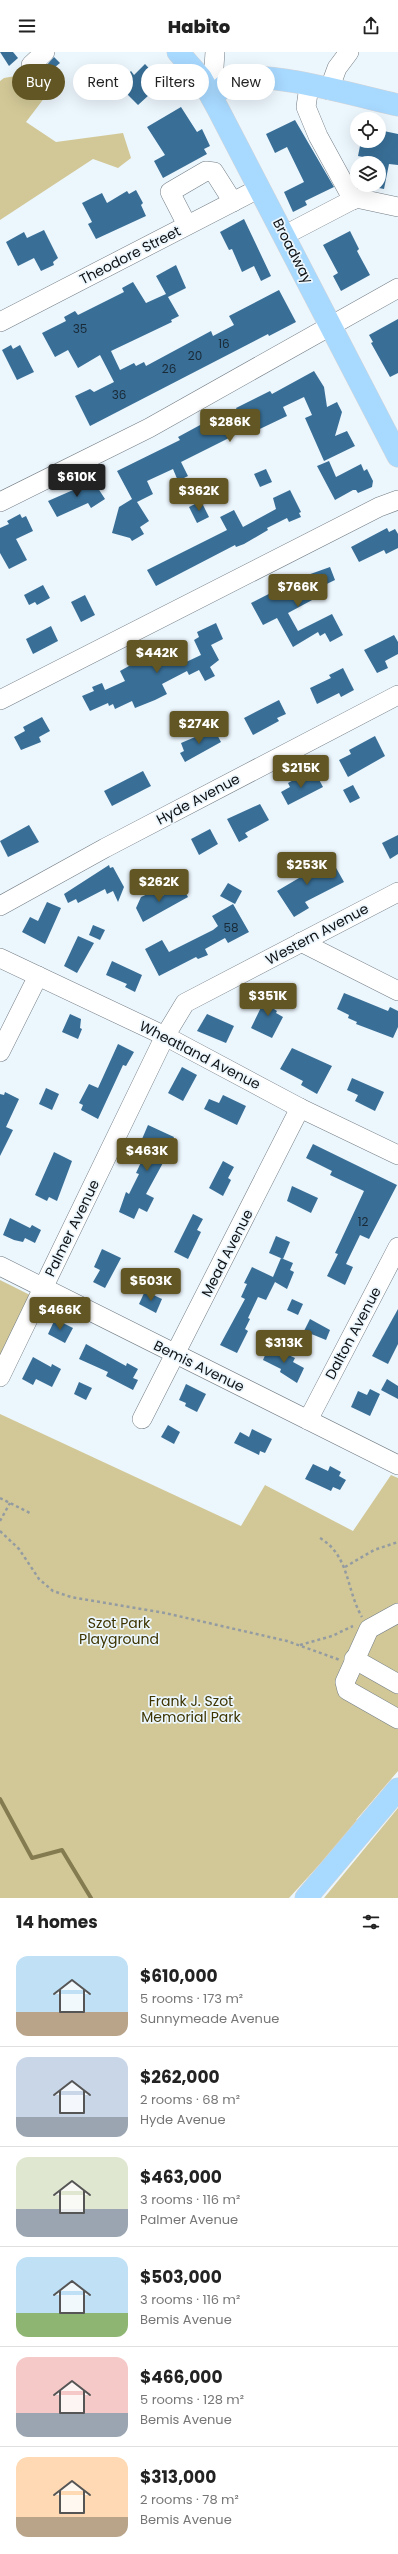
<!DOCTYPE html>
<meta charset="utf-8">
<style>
:root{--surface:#fff;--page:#f6f6f6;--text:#222;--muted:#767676;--line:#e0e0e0;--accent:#625724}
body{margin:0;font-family:Poppins,sans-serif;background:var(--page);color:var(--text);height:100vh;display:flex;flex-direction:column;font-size:15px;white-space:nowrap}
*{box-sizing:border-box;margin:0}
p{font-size:13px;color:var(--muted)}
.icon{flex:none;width:22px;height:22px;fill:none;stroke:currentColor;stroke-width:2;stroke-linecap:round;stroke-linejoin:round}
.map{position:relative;height:1846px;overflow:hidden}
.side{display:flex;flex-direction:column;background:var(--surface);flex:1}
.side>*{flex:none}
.banner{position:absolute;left:12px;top:12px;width:374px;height:36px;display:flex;gap:8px}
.tools{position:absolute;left:350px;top:60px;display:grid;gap:8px}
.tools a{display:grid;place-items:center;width:36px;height:36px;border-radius:50%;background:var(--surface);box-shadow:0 4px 16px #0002;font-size:20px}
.price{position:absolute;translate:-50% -34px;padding:0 9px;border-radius:4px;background:var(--accent);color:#fff;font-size:13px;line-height:26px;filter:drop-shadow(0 1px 2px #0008)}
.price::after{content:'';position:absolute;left:50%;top:24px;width:12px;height:9px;margin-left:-6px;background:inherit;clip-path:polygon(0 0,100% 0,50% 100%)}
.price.active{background:#222;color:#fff}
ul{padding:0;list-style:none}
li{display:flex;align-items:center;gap:12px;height:100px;padding:0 16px}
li+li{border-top:1px solid var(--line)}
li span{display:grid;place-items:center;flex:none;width:112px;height:80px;border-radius:12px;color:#555}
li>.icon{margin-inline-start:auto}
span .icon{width:48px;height:48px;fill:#fffc;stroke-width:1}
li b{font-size:17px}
h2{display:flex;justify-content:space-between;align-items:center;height:48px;padding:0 16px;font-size:17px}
.pill{padding:0 14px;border-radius:18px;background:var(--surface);box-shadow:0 4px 16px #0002;font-size:14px;line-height:36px}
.pill.active{background:var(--accent);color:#fff}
header{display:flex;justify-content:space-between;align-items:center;height:52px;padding:0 16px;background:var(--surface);font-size:18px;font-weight:800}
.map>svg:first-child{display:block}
.green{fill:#d2c897}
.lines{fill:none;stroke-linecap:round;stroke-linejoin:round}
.stream{stroke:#847c50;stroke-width:4}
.building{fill:#396f97}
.minor-casing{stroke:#737d85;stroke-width:20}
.major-casing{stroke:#d4d4d5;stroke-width:23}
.path{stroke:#949ca1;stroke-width:2.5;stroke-dasharray:3 3;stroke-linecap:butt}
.minor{stroke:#fff;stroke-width:19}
.major{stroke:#a8d9ff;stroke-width:22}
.labels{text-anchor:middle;stroke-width:3.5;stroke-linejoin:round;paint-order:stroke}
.number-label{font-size:12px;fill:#192936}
.street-label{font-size:14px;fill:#0e1215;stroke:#ecf6fd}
.park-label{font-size:14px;fill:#3d3400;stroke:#ecf6fd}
</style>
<header><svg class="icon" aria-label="menu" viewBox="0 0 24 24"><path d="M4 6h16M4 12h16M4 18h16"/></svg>Habito<svg class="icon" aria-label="share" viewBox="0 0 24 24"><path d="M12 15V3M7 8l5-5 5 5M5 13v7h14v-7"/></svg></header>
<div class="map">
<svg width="398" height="1846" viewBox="0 0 398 1846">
<rect width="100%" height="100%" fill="#ecf6fd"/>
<g class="green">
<path d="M27 22 45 45 26 70 56 90 123 81 131 106 118 116 93 107 0 168V29L4 26Z"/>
<path d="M0 1228 32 1244 0 1311Z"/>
<path d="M0 1362 241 1474 265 1433 353 1479 391 1423 398 1426V1719L356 1768 361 1767 289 1846H0Z"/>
<path d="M398 1756V1846H324Z"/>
</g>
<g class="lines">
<path class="stream" d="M0 1747 32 1806 62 1798 91 1846"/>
</g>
<g class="building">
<path d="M0 0H13L18 6 9 14Z"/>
<path d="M54 5 60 11 49 20 45 15Z"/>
<path d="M145 12 160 28V33L138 53 117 32 131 19 134 23Z"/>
<path d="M181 55 197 80 202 77 210 94 204 97 207 102 163 126 154 109 165 103 147 75Z"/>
<path d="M295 68 334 135 305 149 307 153 293 160 284 140 304 130 287 95 275 101 266 82Z"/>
<path d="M379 78 398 82V113L389 112 384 137 379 136V108L358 104 361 89H379Z"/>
<path d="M136 138 143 151 141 153 146 164 96 187 88 172 92 170 82 151 102 141 107 151 127 139 129 142Z"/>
<path d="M244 167 271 224 261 229 254 214 242 220 232 197 229 198 220 180Z"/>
<path d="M44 178 58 206 53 210 54 213 41 219 34 206 18 214 6 190 24 180 27 186Z"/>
<path d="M350 179 359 197 357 199 370 223 341 239 333 224 338 221 323 193Z"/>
<path d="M176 213 186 236 168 245 179 264 171 268 172 270 111 299 120 318 134 311 136 314 144 310 146 314 211 279 213 284 234 273 229 264 279 238 296 270 269 284 268 282 90 374 75 344 90 337 94 340 114 330 100 303 78 316 68 298 55 305 42 281 66 269 64 265 75 259 78 263 124 240 122 236 133 230 146 251 166 242 156 224Z"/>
<path d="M398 267V321L390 325 371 291 373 290 369 283Z"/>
<path d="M11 293 13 297 20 293 34 320 17 328 2 298Z"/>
<path d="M314 319 324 335 327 355 337 350 342 360 335 384 347 379 355 394 324 409 305 366 312 363 304 345 283 355 287 364 247 383 245 378 181 410 188 424 178 429 173 417 147 429 153 442 137 450 149 469 140 475 144 482 132 489 130 486 112 481 119 455 132 447 117 419 180 388 178 385 202 372 218 364 220 368 238 360 236 356 270 339 272 342Z"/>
<path d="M329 409 336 425 361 412 364 419 367 417 373 429 372 435 358 441 356 438H353L335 448 317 414Z"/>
<path d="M266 417 272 430 260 435 254 422Z"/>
<path d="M88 426 90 429 92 427 105 447 91 456 88 451 57 465 48 449 80 435 78 433Z"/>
<path d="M290 438 301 460 299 461 301 465 289 470 287 466 267 476 268 478 244 492 236 495 235 493 156 534 147 518 227 478 220 465 234 458 243 475 276 457 273 446Z"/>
<path d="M201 449 209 465 197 471 189 455Z"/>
<path d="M20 462 22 466 26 464 33 479 16 487 27 508 9 517 0 501V476L9 472 7 469Z"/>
<path d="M387 476 389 480 395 477 398 482V496L386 502 384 498 359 510 351 495Z"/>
<path d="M330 515 335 528 310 540 314 547 288 561 298 579 332 562 343 583 330 590 325 581 320 584 318 580 293 595 277 566 263 573 251 551 302 525Z"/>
<path d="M43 533 50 546 37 553 35 550 29 553 24 543Z"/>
<path d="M85 543 95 563 81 570 71 550Z"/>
<path d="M216 571 223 587 211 593 219 608 210 615 215 624 205 629 199 618 189 623 187 619 162 632 167 642 155 648 135 656 132 649 115 657 113 652 109 654 108 651 90 659 82 644 94 639 92 635 102 631 105 638 125 629 120 619 172 590 184 611 201 603 194 588 199 585 197 580Z"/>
<path d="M51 574 58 589 33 602 26 587Z"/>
<path d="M394 583 398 590V602L385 609 388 616 377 621 364 598Z"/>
<path d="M343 616 354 638 341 645 339 641 317 652 310 636 331 626 329 623Z"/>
<path d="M279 648 286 662 277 666 279 669 253 683 244 666Z"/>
<path d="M42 665 50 679 39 685 41 690 21 698 14 685 25 679 23 675Z"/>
<path d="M214 677 221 690 185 710 180 701 184 699 181 691Z"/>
<path d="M375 684 385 704 348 725 339 708 351 702 349 698Z"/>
<path d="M143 719 151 734 112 754 104 739Z"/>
<path d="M316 722 323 735 288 753 281 740 290 735 288 731 301 724 303 728Z"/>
<path d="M353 733 360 746 350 751 343 738Z"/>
<path d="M260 752 269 768 245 781 248 785 239 790 227 767Z"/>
<path d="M29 773 39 790 8 805 0 789Z"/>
<path d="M210 777 218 792 199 803 191 787Z"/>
<path d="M398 783V802L390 807 382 791Z"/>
<path d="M300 802 314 825 335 814 344 830 305 850 309 856 294 865 277 839 299 826 289 808Z"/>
<path d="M109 813 110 816 113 815 124 835 118 850 113 839 107 842 105 837 78 851 76 847 68 851 64 842Z"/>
<path d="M228 831 242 839 235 852 220 844Z"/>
<path d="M182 834 188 845 143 870 136 856 141 845 154 839 158 846Z"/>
<path d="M47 850 61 856 45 892 22 880 30 865 38 869Z"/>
<path d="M233 852 249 880 228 891 225 886 205 897 208 903 198 907 196 905 159 924 145 897 162 888 169 900 213 878 218 874 212 864Z"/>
<path d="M93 873 105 878 100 888 89 883Z"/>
<path d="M78 884 94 891 77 921 64 914Z"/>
<path d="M112 909 142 923 135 940 125 935 127 932 106 923Z"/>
<path d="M268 941 279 946 274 957 277 959 276 961 283 965 272 986 251 976Z"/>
<path d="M344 941 388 959 390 955 398 959V975L393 986 356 972 357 970 348 966 349 963 337 957Z"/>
<path d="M70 962 81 967 80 976 82 977 78 987 62 980Z"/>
<path d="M207 962 234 974 226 991 197 979Z"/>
<path d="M118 992 134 1000 126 1014 123 1013 98 1067 81 1058 83 1053 79 1051 89 1032 98 1036Z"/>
<path d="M292 996 332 1014 317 1042 301 1033 303 1029 280 1017Z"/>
<path d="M182 1015 197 1023 183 1049 168 1041Z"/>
<path d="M352 1026 384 1040 375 1059 355 1049 358 1043 347 1038Z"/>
<path d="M46 1036 59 1042 52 1058 39 1052Z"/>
<path d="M5 1040 19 1047 6 1075 13 1078 0 1104V1042L4 1043Z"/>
<path d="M223 1043 246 1054 237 1073 204 1057 209 1047 219 1051Z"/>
<path d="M148 1073 174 1085 164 1109 146 1142 154 1146 147 1160 139 1156 134 1167 119 1160 126 1140 129 1142 139 1122 136 1121 150 1091 142 1087Z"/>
<path d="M313 1092 397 1133 369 1187 360 1183 346 1212 353 1215 345 1233 327 1224 338 1202 335 1201 364 1139 330 1123 332 1119 306 1106Z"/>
<path d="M54 1100 72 1109 57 1149 49 1145 47 1149 35 1143Z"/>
<path d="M223 1109 234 1115 228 1126 231 1128 223 1144 209 1136Z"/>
<path d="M292 1134 318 1146 311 1161 287 1149Z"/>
<path d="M193 1162 203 1167 197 1178 201 1180 188 1207 174 1200Z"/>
<path d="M10 1166 30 1176 32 1173 41 1178 35 1191 25 1186 23 1190 14 1188 3 1183Z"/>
<path d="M276 1184 290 1190 283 1207 269 1201Z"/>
<path d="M102 1197 121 1206 105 1236 93 1230 100 1218 94 1215Z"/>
<path d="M281 1206 293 1211 290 1218 294 1220 287 1237 275 1230 266 1248 258 1245 248 1266 250 1267 245 1277 248 1279 237 1301 220 1293 245 1247 241 1245 247 1232 244 1231 252 1215 273 1225Z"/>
<path d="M145 1239 162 1247 156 1261 139 1252Z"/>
<path d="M292 1247 303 1252 298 1263 287 1258Z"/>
<path d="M398 1257V1292L388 1312 372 1304Z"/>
<path d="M55 1267 73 1276 65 1291 48 1282Z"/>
<path d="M310 1267 330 1278 326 1288 304 1279Z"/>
<path d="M86 1292 126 1314 127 1311 138 1317 133 1326 138 1328 133 1338 106 1324 108 1320 79 1307Z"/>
<path d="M269 1294 295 1306 293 1310 304 1316 297 1331 280 1320 281 1317 263 1308Z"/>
<path d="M33 1305 51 1315 52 1312 61 1317 52 1335 36 1327 33 1333 22 1327Z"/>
<path d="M387 1327 398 1334V1347L381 1338Z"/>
<path d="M79 1330 92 1336 86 1348 74 1342Z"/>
<path d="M186 1332 206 1342 197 1360 185 1354 186 1351 179 1348Z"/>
<path d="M370 1337 380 1342 370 1364 351 1355 358 1339 367 1343Z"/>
<path d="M168 1373 180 1380 174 1392 161 1385Z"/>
<path d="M252 1377 272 1387 265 1401 260 1399 259 1403 234 1391 240 1380 249 1385Z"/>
<path d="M313 1412 328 1419 330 1414 341 1420 339 1424 346 1428 340 1438 333 1435 331 1439 305 1427Z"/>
</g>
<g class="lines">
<g class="minor-casing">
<g id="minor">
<path d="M31 13 45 0"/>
<path d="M309 34 306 55 318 84 353 148"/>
<path d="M329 38 337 16 349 0"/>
<path d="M212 45 215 0"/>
<path d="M187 173 170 140 206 119 214 120 233 150"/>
<path d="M285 183 356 146 398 155"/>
<path d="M0 270 260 136"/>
<path d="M0 450 149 376 398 236"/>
<path d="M0 648 379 455 398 448"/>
<path d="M0 854 105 796 398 643"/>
<path d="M301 890 398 939"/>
<path d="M0 906 165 984 300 1056 398 1103"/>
<path d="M0 1000 38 924"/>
<path d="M0 1214 398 1413"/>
<path d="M0 1325 165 984 185 951 398 840"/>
<path d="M142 1367 300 1056"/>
<path d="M308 1368 398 1195"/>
<path d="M398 1561 369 1577 345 1630 347 1638 398 1667"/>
<path d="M354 1607 398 1632"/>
</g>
</g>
<g class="major-casing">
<g id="major">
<path d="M178 0 201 26 218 57 398 404"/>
<path d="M212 45C219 39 226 30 236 27 269 18 361 45 398 53"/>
<path d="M306 1846 398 1737"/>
</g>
</g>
<g class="path">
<path d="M0 1446 30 1461"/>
<path d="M0 1469 10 1451"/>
<path d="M0 1479 19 1497 39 1527 53 1539 71 1545 165 1561 287 1589 340 1608"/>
<path d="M320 1486C350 1504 346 1538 362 1565"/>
<path d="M345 1515 374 1498 398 1490"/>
<path d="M300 1593 332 1584 353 1574"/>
</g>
<use href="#minor" class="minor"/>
<use href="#major" class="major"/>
</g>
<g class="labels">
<g class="number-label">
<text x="80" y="281">35</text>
<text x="224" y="296">16</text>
<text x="195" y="308">20</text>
<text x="169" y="321">26</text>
<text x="119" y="347">36</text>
<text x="231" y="880">58</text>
<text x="363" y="1174">12</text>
</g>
<g class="street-label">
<text transform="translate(293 199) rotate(63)" y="5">Broadway</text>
<text transform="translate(130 203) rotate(-27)" y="5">Theodore Street</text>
<text transform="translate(198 747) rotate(-28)" y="5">Hyde Avenue</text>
<text transform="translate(317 882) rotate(-28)" y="5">Western Avenue</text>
<text transform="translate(200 1003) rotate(27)" y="5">Wheatland Avenue</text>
<text transform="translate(72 1176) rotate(-64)" y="5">Palmer Avenue</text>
<text transform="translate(227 1201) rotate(-63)" y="5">Mead Avenue</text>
<text transform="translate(353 1281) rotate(-62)" y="5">Dalton Avenue</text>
<text transform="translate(199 1314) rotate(26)" y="5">Bemis Avenue</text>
</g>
<g class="park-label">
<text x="119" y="1576">Szot Park<tspan x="119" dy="16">Playground</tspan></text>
<text x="191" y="1654">Frank J. Szot<tspan x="191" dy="16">Memorial Park</tspan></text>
</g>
</g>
</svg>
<div class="tools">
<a><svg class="icon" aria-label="locate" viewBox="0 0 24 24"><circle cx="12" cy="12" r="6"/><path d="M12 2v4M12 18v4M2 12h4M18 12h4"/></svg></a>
<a><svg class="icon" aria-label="layers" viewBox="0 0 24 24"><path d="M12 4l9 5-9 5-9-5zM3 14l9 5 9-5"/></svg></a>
</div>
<b class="price" style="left:230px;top:391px">$286K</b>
<b class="price active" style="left:77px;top:446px">$610K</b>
<b class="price" style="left:199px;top:460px">$362K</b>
<b class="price" style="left:298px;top:556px">$766K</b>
<b class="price" style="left:157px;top:622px">$442K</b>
<b class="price" style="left:199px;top:693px">$274K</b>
<b class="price" style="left:301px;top:737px">$215K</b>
<b class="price" style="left:307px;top:834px">$253K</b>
<b class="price" style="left:159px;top:851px">$262K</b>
<b class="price" style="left:268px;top:965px">$351K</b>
<b class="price" style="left:147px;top:1120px">$463K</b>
<b class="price" style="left:151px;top:1250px">$503K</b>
<b class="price" style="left:60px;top:1279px">$466K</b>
<b class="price" style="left:284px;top:1312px">$313K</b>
<div class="banner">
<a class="pill active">Buy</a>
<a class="pill">Rent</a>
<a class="pill">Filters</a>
<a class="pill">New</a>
</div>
</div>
<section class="side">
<h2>14 homes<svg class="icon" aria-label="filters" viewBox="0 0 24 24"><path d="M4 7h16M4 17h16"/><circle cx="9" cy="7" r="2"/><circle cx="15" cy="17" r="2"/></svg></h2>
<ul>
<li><span style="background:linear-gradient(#bfe0f5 70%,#b9a48a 0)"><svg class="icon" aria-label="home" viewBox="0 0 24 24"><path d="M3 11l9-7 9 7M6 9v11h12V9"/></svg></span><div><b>$610,000</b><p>5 rooms · 173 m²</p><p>Sunnymeade Avenue</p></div></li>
<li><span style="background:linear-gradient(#c9d6e8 75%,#9aa5b1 0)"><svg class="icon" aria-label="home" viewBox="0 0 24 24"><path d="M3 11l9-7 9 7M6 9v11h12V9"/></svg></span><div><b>$262,000</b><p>2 rooms · 68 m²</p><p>Hyde Avenue</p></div></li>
<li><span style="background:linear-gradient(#dfe7d0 65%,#9aa5b1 0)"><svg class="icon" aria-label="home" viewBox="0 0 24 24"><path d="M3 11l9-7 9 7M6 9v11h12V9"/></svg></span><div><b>$463,000</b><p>3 rooms · 116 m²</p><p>Palmer Avenue</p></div></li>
<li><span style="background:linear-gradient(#bfe0f5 70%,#8fb573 0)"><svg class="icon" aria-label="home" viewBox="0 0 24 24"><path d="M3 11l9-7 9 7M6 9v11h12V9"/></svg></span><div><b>$503,000</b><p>3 rooms · 116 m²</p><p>Bemis Avenue</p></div></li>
<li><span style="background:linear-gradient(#f6c9c9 70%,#9aa5b1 0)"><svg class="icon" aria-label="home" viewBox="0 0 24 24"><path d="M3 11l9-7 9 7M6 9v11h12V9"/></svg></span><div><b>$466,000</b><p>5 rooms · 128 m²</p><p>Bemis Avenue</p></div></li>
<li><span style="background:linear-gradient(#ffd9b3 75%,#b9a48a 0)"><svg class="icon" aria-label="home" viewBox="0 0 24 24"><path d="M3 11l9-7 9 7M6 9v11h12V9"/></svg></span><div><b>$313,000</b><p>2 rooms · 78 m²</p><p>Bemis Avenue</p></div></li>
</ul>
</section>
